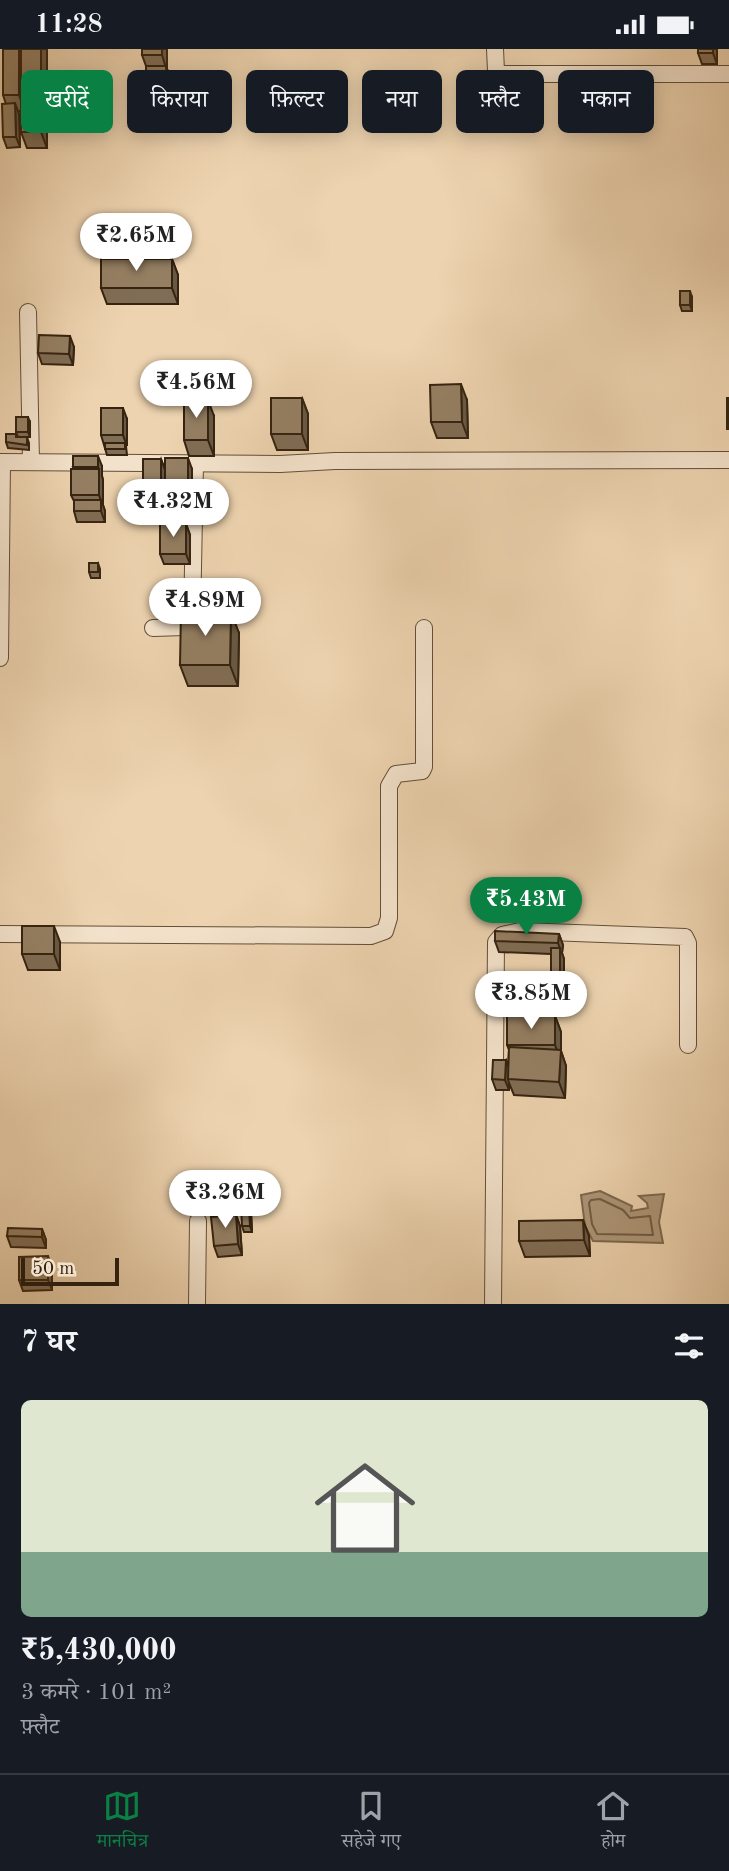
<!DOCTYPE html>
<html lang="hi">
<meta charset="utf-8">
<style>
:root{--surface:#171b24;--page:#20242c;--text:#f1f3f6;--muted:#9ea1a6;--line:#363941;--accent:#0b8043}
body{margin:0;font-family:"Old Standard TT","Noto Serif Devanagari",serif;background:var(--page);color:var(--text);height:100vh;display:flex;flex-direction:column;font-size:26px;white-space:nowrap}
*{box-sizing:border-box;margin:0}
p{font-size:23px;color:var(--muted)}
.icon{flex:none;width:38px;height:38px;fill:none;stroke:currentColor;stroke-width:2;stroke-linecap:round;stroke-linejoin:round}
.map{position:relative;height:1255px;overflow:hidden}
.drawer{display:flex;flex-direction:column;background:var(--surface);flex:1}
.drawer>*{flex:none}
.guide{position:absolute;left:21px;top:21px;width:688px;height:63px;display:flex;gap:14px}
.scale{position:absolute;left:21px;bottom:18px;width:98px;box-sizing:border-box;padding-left:7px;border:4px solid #352310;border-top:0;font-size:19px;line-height:24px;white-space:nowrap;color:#352310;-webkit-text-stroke:5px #f3e2cb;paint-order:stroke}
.price{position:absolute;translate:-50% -60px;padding:0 16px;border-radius:24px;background:#fff;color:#222;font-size:23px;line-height:46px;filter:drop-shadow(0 2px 4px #0008)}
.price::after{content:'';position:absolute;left:50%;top:42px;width:21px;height:16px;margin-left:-10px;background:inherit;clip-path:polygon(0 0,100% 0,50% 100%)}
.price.on{background:var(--accent);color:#fff}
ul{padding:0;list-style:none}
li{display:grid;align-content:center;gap:14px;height:371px;padding:0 21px}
li span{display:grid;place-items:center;height:217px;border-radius:10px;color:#555}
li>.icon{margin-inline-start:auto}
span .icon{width:126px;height:126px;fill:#fffc;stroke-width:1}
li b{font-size:30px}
h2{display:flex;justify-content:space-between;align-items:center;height:84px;padding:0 21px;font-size:30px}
.chip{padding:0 24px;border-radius:10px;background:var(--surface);box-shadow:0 4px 18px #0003;font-size:24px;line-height:63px}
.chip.on{background:var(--accent);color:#fff}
.status{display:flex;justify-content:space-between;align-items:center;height:49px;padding:0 35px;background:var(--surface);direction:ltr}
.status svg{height:19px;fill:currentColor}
.dock{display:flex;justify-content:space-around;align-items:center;height:98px;border-top:2px solid var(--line);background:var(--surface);font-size:19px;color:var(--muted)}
.dock a{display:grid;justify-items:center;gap:4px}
.dock .on{color:var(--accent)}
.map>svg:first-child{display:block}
.water{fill:#ae9779;stroke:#7e694f;stroke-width:2}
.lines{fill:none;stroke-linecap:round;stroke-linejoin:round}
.shore{stroke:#725d44;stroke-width:2}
.minor-casing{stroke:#634f38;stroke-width:18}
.minor{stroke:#f3e2cb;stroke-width:16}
.wall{fill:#806d55;stroke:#352310;stroke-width:2}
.shaded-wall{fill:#685945;stroke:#352310;stroke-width:2}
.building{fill:#957f63;stroke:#352310;stroke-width:2}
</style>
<div class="status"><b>11:28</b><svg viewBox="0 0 49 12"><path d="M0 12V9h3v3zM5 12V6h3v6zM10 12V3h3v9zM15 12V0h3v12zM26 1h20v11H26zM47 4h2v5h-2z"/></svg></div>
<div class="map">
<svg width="729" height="1255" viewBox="0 0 729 1255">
<rect width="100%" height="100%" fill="#edd3af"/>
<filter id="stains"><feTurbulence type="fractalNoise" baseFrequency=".00286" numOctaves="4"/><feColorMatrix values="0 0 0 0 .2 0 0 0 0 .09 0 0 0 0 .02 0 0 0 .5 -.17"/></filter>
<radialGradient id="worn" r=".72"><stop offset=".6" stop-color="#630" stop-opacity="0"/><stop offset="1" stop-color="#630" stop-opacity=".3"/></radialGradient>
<path class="water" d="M600 1142 632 1157 631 1162 648 1159 647 1154 639 1147 664 1145 659 1173 663 1194 593 1192 585 1177 581 1146Z"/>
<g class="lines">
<path class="shore" d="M600 1150 623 1161 630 1169 650 1167 653 1186 597 1185 592 1175 589 1154 591 1151Z"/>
<g class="minor-casing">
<g id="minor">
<path d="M495 0 496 22 501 25H729"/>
<path d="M28 263 31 413"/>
<path d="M0 413 280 415 335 412 729 411"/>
<path d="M153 579 185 578 188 577 192 571 195 414"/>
<path d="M0 609 2 413"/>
<path d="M0 885 371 887 385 882 389 869V737L396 725 422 722 424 718V579"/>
<path d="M197 1255 198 1172"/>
<path d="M493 1255 496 893 502 886 520 882 685 888 688 894V996"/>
</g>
</g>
<use href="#minor" class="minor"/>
</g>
<g class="wall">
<path d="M21 0 47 99H27L21 83V62H18L19 65 20 98 7 99 3 88 6 55 3 46Z"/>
<path d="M167 0V20L170 27 171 47 150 48 146 37V17L142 6Z"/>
<path d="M717 0V15H702L698 4Z"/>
<path d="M172 210 178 226V255H107L101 239Z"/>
<path d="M692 248V262H682L680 256Z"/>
<path d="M74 298 73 316 42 315 38 304Z"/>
<path d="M302 349 308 365V401H277L271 385Z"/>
<path d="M467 351 468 389H437L431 373Z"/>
<path d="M214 367V407H189L184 391Z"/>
<path d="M127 370 126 397 127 406H107L101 386Z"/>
<path d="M30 373V388H27L29 394V401L8 399 6 393 16 385 18 388 16 383Z"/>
<path d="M161 410 165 421V460H147L143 450Z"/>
<path d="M102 417V427L103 431V456L105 462V473H77L74 462V452L71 446 74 420 73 418Z"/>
<path d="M192 420V444H184V475H186L190 486V515H164L160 505 173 475 171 471V444H169L165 433Z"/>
<path d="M98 514 100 520V529H91L89 523Z"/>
<path d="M239 584 238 637H188L180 616Z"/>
<path d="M559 885 563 896 562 904 564 910V965H554L551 954V905L499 903 495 892Z"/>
<path d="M60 893V921H28L22 905Z"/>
<path d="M555 967 561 983V1002L566 1017 565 1049 514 1046 509 1034V1041H496L492 1030 506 1011 508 1019 509 1001 507 996Z"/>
<path d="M251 1163 252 1183H244L242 1177Z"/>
<path d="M236 1166 240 1177 242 1206 218 1208 214 1197Z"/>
<path d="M583 1171 589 1187 590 1207 525 1208 519 1192Z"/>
<path d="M42 1180 46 1191V1199L11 1198 7 1187Z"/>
<path d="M52 1218V1241L23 1242 19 1231Z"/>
</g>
<g class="shaded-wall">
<path d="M19 0H21L25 62 19 46Z"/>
<path d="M41 0H47V99L41 83Z"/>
<path d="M162 0H167V20L170 27 171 47 167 37 166 19 162 6Z"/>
<path d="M713 0H717V15L713 4Z"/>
<path d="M15 54 19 65 20 98 16 88Z"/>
<path d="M172 210 178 226V255L172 239Z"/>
<path d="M690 242 692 248V262L690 256Z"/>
<path d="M70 287 74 298 73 316 69 305Z"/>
<path d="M461 335 467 351 468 389 462 373Z"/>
<path d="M302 349 308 365V401L302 385Z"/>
<path d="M208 351 214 367V407L208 391Z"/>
<path d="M123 359 127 370V397L123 386Z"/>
<path d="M28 368 30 373V388L28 383Z"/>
<path d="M98 407 102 417V427L103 431V456L105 462V473L101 462V452L99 446V422L98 418Z"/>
<path d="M188 409 192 420V444L188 433Z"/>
<path d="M161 410 165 421V460L161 450Z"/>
<path d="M180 433 184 444V482L180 471Z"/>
<path d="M186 475 190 486V515L186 505Z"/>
<path d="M231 563 239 584 238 637 230 616Z"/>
<path d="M54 877 60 893V921L54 905Z"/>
<path d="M559 885 563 896 562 904 564 910V965L560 954V900L558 894Z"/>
<path d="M555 967 561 983V1002L566 1017 565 1049 559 1033 560 1010 555 996Z"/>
<path d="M506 1011 510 1022 508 1030 509 1034V1041L505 1031Z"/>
<path d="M249 1158 251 1163 252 1183 250 1177Z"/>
<path d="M236 1166 240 1177 242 1206 238 1195Z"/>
<path d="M583 1171 589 1187 590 1207 584 1191Z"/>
<path d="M42 1180 46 1191V1199L42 1188Z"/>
<path d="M48 1207 52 1218V1241L48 1231Z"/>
</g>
<g class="building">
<rect x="3" y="0" width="16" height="46"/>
<rect x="21" y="0" width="20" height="83"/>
<rect x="142" y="0" width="20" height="6"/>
<rect x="698" y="0" width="15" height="4"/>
<path d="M146 17H166L167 37H146Z"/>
<path d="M15 54 16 88H3L2 55Z"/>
<rect x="101" y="210" width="71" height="29"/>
<rect x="680" y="242" width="10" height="14"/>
<path d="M39 286 70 287 69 305 38 304Z"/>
<path d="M461 335 462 373H431L430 336Z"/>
<rect x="271" y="349" width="31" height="36"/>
<rect x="727" y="349" width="2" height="31"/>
<rect x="184" y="351" width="24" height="40"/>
<rect x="101" y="359" width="22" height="27"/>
<rect x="16" y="368" width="12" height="15"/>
<path d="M6 385H16V388H27V396L6 393Z"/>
<rect x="105" y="394" width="20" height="6"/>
<rect x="73" y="407" width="25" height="11"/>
<path d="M165 409H188V433H180V471H171V433H165Z"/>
<rect x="143" y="410" width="18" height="40"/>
<rect x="71" y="420" width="28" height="26"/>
<rect x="74" y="451" width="27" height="11"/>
<rect x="160" y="475" width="26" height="30"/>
<rect x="89" y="514" width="9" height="9"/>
<path d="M181 562 231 563 230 616H180Z"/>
<rect x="22" y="877" width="32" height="28"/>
<path d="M495 882 559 885 558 894 495 892Z"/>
<rect x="551" y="899" width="9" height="55"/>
<rect x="507" y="967" width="48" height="29"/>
<path d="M509 998 561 1001 559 1033 508 1030Z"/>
<path d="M493 1011H506L505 1031 492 1030Z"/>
<path d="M241 1158H249L250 1177H242Z"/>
<path d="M236 1166 238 1195 214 1197 211 1168Z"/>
<path d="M583 1171 584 1191 519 1192V1172Z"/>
<path d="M8 1179 42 1180V1188L7 1187Z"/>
<path d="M48 1207V1231H19V1208Z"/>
</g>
<rect width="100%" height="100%" filter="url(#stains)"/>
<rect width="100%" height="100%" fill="url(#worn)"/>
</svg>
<div class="scale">50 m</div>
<b class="price" style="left:136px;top:224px">₹2.65M</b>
<b class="price" style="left:196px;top:371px">₹4.56M</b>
<b class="price" style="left:173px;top:490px">₹4.32M</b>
<b class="price" style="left:205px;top:589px">₹4.89M</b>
<b class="price on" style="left:526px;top:888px">₹5.43M</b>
<b class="price" style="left:531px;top:982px">₹3.85M</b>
<b class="price" style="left:225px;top:1181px">₹3.26M</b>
<div class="guide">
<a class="chip on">खरीदें</a>
<a class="chip">किराया</a>
<a class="chip">फ़िल्टर</a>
<a class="chip">नया</a>
<a class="chip">फ़्लैट</a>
<a class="chip">मकान</a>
</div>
</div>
<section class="drawer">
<h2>7 घर<svg class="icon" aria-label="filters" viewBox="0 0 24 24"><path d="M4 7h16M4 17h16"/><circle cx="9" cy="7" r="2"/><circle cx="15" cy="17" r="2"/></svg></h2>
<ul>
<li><span style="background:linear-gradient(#dfe7d0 70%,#7fa58c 0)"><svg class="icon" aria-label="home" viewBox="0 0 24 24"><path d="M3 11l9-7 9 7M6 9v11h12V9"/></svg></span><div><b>₹5,430,000</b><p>3 कमरे · 101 m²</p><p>फ़्लैट</p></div></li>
</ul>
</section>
<nav class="dock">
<a class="on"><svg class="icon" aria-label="map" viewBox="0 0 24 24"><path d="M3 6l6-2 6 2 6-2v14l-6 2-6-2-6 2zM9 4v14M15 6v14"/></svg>मानचित्र</a>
<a><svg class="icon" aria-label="saved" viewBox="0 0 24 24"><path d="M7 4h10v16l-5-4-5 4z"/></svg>सहेजे गए</a>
<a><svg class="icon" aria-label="home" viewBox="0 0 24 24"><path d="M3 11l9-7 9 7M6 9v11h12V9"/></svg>होम</a>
</nav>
